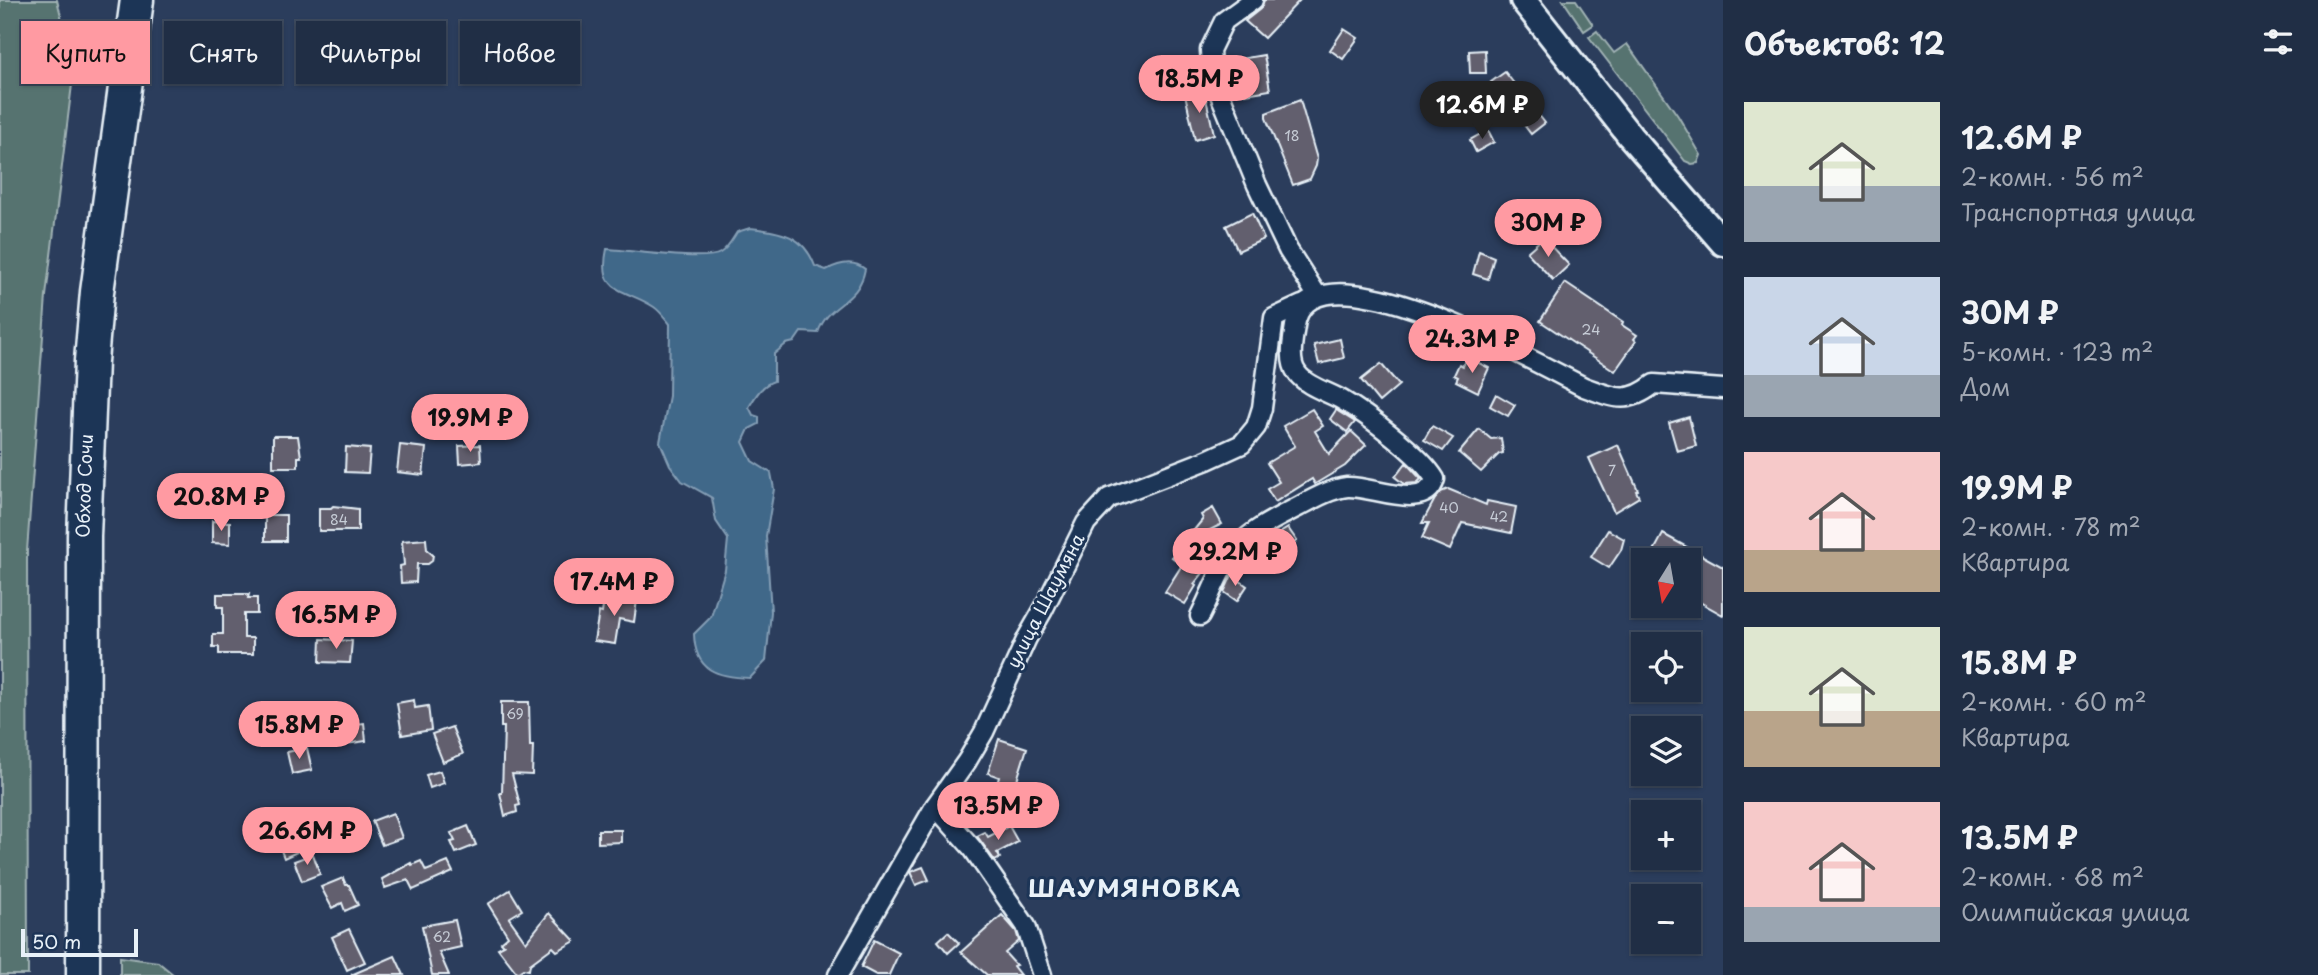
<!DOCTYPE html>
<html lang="ru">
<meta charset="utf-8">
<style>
:root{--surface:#202e45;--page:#28364c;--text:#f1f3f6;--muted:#a2a8b3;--line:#3d4a5e;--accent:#ff9aa2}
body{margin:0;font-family:"Playpen Sans",sans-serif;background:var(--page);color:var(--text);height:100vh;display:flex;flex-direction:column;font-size:26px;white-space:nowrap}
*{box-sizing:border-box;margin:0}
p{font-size:23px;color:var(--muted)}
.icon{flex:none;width:38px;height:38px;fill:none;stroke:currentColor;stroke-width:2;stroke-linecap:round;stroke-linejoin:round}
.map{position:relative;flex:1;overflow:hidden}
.side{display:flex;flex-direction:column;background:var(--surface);width:595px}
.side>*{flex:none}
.guide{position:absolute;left:21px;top:21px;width:665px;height:63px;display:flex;gap:14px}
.needle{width:46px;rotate:191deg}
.tools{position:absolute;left:1631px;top:548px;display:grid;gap:14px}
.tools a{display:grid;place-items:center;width:70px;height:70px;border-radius:0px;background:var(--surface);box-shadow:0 2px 5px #0004,0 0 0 2px var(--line);font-size:35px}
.scale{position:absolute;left:21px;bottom:18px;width:117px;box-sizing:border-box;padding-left:7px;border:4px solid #e8f1f8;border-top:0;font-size:19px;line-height:24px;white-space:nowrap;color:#e8f1f8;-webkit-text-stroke:5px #1d3557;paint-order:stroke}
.price{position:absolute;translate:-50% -60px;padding:0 16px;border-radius:24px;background:var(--accent);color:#111;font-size:23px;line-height:46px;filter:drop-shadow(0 2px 4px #0008)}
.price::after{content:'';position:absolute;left:50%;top:42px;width:21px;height:16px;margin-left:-10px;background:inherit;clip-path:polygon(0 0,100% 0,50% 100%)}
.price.on{background:#222;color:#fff}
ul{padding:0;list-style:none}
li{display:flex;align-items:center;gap:21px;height:175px;padding:0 21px}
li span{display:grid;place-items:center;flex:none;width:196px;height:140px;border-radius:0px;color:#555}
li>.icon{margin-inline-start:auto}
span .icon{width:84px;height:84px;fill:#fffc;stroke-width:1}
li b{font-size:30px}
h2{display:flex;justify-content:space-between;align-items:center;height:84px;padding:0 21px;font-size:30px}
.tag{padding:0 24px;border-radius:0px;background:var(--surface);box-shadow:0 2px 5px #0004,0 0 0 2px var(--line);font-size:24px;line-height:63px}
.tag.on{background:var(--accent);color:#111}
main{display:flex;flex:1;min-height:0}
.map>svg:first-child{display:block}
.green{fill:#577370;stroke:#a0b2b4;stroke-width:2}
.water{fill:#416789;stroke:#849eb5;stroke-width:2}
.building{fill:#625e6e;stroke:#e8f1f8;stroke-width:2}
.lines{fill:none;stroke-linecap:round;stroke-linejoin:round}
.street-casing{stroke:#e8f1f8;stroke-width:23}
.secondary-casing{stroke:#e8f1f8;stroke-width:30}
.highway-casing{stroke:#e8f1f8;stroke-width:37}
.street{stroke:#1d3557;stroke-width:18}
.secondary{stroke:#1d3557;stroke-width:24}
.highway{stroke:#1d3557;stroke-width:32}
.labels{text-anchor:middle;stroke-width:6;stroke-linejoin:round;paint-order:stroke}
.number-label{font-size:14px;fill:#c6ccd6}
.street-label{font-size:18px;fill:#e8f1f8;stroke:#1d3557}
.district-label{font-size:24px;font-weight:bold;letter-spacing:2px;fill:#e8f1f8;stroke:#1d3557}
</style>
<main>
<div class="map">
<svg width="1723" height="975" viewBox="0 0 1723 975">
<rect width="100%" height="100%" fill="#2b3d5c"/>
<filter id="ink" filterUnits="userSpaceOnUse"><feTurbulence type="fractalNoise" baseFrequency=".0143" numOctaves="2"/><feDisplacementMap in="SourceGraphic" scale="14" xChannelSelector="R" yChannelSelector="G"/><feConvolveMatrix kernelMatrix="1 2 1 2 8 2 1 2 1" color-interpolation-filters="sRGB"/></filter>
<g filter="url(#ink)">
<g class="green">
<path d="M0 0H57L74 68 46 296 27 551 28 975H0Z"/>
<path d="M1563 0H1576L1593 25 1584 31Z"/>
<path d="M1597 31 1614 53 1627 44 1678 116 1701 155 1698 163 1692 164 1685 161 1589 37Z"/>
<path d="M120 957 158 962 174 975H120Z"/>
</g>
<path class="water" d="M750 228C781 232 803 234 815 266L826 270C839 263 853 259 865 269 858 305 828 302 818 333L801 332 794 342 786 344 774 354V381C762 385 756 395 749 407L753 415 759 417V424L749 429 743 442 752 461 771 473 774 489 766 536 771 612 766 661 750 678C717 677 695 671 694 634L711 617 725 570 728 539 716 521 712 498 682 481 670 465 660 442 669 396 670 324C665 318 660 311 654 307 626 288 597 295 607 249 629 250 706 262 720 253 728 248 732 240 737 232Z"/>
<g class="building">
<path d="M1264 0H1300L1264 38 1245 21 1260 9Z"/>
<path d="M1344 29 1358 38 1343 59 1330 50Z"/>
<path d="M1485 50 1486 73H1470L1469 51Z"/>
<path d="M1264 55 1270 90 1245 94 1240 59Z"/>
<path d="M1505 72 1545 123 1531 134 1491 82Z"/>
<path d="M1204 90 1214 134 1195 140 1185 94Z"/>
<path d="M1300 100 1317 159 1316 166 1310 179 1293 185 1266 118V113Z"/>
<path d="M1488 130 1494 142 1476 152 1470 140Z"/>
<path d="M1252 213 1264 239 1238 251 1226 226Z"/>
<path d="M1543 238 1569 265 1553 280 1527 252Z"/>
<path d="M1479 251 1494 257 1488 279 1473 274Z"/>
<path d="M1565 283 1623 322 1622 325 1637 335 1634 339 1636 341 1615 371 1540 321Z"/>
<path d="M1340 339 1344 358 1319 364 1314 345Z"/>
<path d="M1466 360 1473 364 1475 361 1489 368 1478 392 1456 381 1458 377 1454 375 1459 364 1463 366Z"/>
<path d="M1381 364 1399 385 1379 402 1361 380Z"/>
<path d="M1496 394 1515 405 1508 416 1490 406Z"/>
<path d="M1312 409 1323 426 1315 431 1329 454 1351 431 1366 445 1345 466 1315 484 1312 479 1275 502 1267 489 1279 482 1267 463 1295 446 1283 426Z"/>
<path d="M1336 410 1355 422 1347 432 1330 419Z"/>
<path d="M1689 417 1696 446 1677 451 1669 423Z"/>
<path d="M1432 426 1453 438 1443 451 1424 440Z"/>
<path d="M1479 429 1491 439 1501 438 1503 453 1499 454 1481 472 1459 453Z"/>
<path d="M273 436H298L301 457H298V467H273Z"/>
<path d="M400 445 426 448 423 475 397 472Z"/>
<path d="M480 445 481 462 460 464 459 446Z"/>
<path d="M1618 445 1638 490 1636 491 1639 497 1614 512 1589 458Z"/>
<path d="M346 447 370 449 368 473 345 472Z"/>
<path d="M1406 463 1421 479 1417 483 1404 484 1395 477Z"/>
<path d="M1448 489 1486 505 1487 501 1516 507 1511 533 1462 523 1450 550 1422 538 1429 523H1422L1435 499 1441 492Z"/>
<path d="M333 506 358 509V531H319V508H331Z"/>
<path d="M1213 508 1222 524 1186 542 1213 561 1194 584 1196 586 1185 604 1165 592 1182 565 1172 557 1203 519 1201 515Z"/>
<rect x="265" y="515" width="21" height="26"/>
<path d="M212 521 230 522V544L212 543Z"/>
<path d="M1288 528 1297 541 1272 556 1265 569 1246 559 1252 548 1259 542 1262 541 1265 542Z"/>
<path d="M1608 530 1624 539 1621 550 1609 568 1591 557Z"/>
<path d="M1663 534 1723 567V615L1689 596V560H1649Z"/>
<path d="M426 539 427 550 433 555 432 561 428 564H417L416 582 401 583 400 566 404 565 402 541Z"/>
<path d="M1232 575 1247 586 1237 601 1224 592Z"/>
<path d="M217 594H249L248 598H257V614H244V638H253V654H219V647H213V634H223V607H217Z"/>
<path d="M605 595 637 600 634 622 619 619 615 644 594 641 599 612 602 613Z"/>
<path d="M321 639 352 641 350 663 320 662Z"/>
<path d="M414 700 415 708 428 706 431 730 402 735 397 703Z"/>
<path d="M501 702H529L530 746H533L532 775 512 774 520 805 516 806 517 812 505 816 500 793H502L504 727H501Z"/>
<path d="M364 723 366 741 339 745 337 726Z"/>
<path d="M452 727 463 754 443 762 432 734Z"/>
<path d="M999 739 1027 748 1013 793 996 787 999 777 988 773Z"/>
<path d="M307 748 312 770 292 774 287 752Z"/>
<path d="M440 771 444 783 430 788 426 775Z"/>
<path d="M393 813 402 838 382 845 372 821Z"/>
<path d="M468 826 476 845 456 853 451 842 455 841 451 833Z"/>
<path d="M1009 826 1018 842 997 853 1000 858 995 861 977 836 985 832 988 837Z"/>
<path d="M598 830H621V842L598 843Z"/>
<path d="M289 835 297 852 284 858 277 840Z"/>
<path d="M313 854 320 874 302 881 294 861Z"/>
<path d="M421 861 426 871 448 862 453 872 413 890 408 880 385 888 382 879 411 863 412 865Z"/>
<path d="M923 867 929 880 916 885 910 872Z"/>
<path d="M343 878 346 885H349L358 905 345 911 342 903 332 908 321 887Z"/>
<path d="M510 890 522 910 509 918 526 942 549 913 575 941 557 951 553 947 530 964 529 970 523 969 517 973 498 948 504 945 501 942 508 936 488 904Z"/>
<path d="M1002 915 1016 931 1019 941 1005 953 1016 965 1013 966 1020 975H987L961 952Z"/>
<path d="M455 920 461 947 439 952 449 975H432L422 926Z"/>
<path d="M349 929 365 962 347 970 332 937Z"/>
<path d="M948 932 959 943 948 953 938 941Z"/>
<path d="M874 940 899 953 889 975H876L861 967Z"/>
<path d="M395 956 404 975H351Z"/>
</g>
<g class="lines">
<g class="street-casing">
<g id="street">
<path d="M1253 0 1224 21 1210 50 1211 66 1217 87 1257 185 1288 250 1317 295"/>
<path d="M1200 616C1212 593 1221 563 1239 545 1255 528 1277 518 1298 507 1313 499 1330 489 1347 487 1371 485 1426 513 1435 479 1422 456 1366 414 1342 400 1328 392 1306 386 1297 373 1288 361 1293 340 1295 326 1307 233 1542 366 1584 387 1614 398 1628 405 1654 384L1723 389"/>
<path d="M935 806 973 849 1026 926 1042 975"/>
<path d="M838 975 935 806 967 761 984 732 1027 638 1043 610 1086 523 1109 498 1207 460 1242 444 1256 427 1262 408 1274 318 1302 305"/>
</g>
</g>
<g class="secondary-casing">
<path id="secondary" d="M1523 0 1630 136 1723 243"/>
</g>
<g class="highway-casing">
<path id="highway" d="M83 975 84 536 91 361 97 292 137 0"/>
</g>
<use href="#street" class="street"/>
<use href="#secondary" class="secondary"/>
<use href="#highway" class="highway"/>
</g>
</g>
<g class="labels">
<g class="number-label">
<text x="1292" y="141">18</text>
<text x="1591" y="335">24</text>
<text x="1612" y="476">7</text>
<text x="1449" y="513">40</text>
<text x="1499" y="522">42</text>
<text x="339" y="525">84</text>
<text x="515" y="719">69</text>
<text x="442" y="942">62</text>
</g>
<g class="street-label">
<text transform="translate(85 486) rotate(-88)" y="6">Обход Сочи</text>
<text transform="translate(1046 601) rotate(-63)" y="6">улица Шаумяна</text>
</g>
<g class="district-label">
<text x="1135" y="897">ШАУМЯНОВКА</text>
</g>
</g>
</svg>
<div class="tools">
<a><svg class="needle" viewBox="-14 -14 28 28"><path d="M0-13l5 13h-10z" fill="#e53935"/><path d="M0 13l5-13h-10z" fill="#a2a8b3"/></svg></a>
<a><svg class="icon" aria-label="locate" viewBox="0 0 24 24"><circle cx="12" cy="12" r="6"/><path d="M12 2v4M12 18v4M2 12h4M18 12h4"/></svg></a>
<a><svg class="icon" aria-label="layers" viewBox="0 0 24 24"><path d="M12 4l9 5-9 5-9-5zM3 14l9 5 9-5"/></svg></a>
<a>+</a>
<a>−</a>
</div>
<div class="scale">50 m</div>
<b class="price" style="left:1199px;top:115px">18.5M ₽</b>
<b class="price on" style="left:1482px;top:141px">12.6M ₽</b>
<b class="price" style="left:1548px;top:259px">30M ₽</b>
<b class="price" style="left:1472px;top:375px">24.3M ₽</b>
<b class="price" style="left:470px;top:454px">19.9M ₽</b>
<b class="price" style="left:221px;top:533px">20.8M ₽</b>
<b class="price" style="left:1235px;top:588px">29.2M ₽</b>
<b class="price" style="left:614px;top:618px">17.4M ₽</b>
<b class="price" style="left:336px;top:651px">16.5M ₽</b>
<b class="price" style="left:299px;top:761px">15.8M ₽</b>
<b class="price" style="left:998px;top:842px">13.5M ₽</b>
<b class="price" style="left:307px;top:867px">26.6M ₽</b>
<div class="guide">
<a class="tag on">Купить</a>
<a class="tag">Снять</a>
<a class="tag">Фильтры</a>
<a class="tag">Новое</a>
</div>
</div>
<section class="side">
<h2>Объектов: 12<svg class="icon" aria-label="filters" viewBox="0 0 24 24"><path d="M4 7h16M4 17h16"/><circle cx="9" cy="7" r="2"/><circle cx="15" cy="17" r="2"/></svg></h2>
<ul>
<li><span style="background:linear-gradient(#dfe7d0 60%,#9aa5b1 0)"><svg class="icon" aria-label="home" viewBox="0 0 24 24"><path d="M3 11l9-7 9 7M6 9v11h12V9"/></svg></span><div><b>12.6M ₽</b><p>2-комн. · 56 m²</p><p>Транспортная улица</p></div></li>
<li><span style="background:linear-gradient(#c9d6e8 70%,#9aa5b1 0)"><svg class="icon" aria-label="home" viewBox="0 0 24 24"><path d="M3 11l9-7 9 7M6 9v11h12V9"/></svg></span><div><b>30M ₽</b><p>5-комн. · 123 m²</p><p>Дом</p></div></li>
<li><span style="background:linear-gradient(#f6c9c9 70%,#b9a48a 0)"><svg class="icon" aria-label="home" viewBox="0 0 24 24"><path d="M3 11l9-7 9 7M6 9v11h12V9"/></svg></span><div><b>19.9M ₽</b><p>2-комн. · 78 m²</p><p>Квартира</p></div></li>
<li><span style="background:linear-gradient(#dfe7d0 60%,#b9a48a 0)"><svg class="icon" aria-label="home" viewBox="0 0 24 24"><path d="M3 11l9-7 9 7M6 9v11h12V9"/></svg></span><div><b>15.8M ₽</b><p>2-комн. · 60 m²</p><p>Квартира</p></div></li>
<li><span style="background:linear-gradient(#f6c9c9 75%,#9aa5b1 0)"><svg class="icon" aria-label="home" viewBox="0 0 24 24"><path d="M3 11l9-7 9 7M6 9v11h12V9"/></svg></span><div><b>13.5M ₽</b><p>2-комн. · 68 m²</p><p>Олимпийская улица</p></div></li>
</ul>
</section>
</main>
